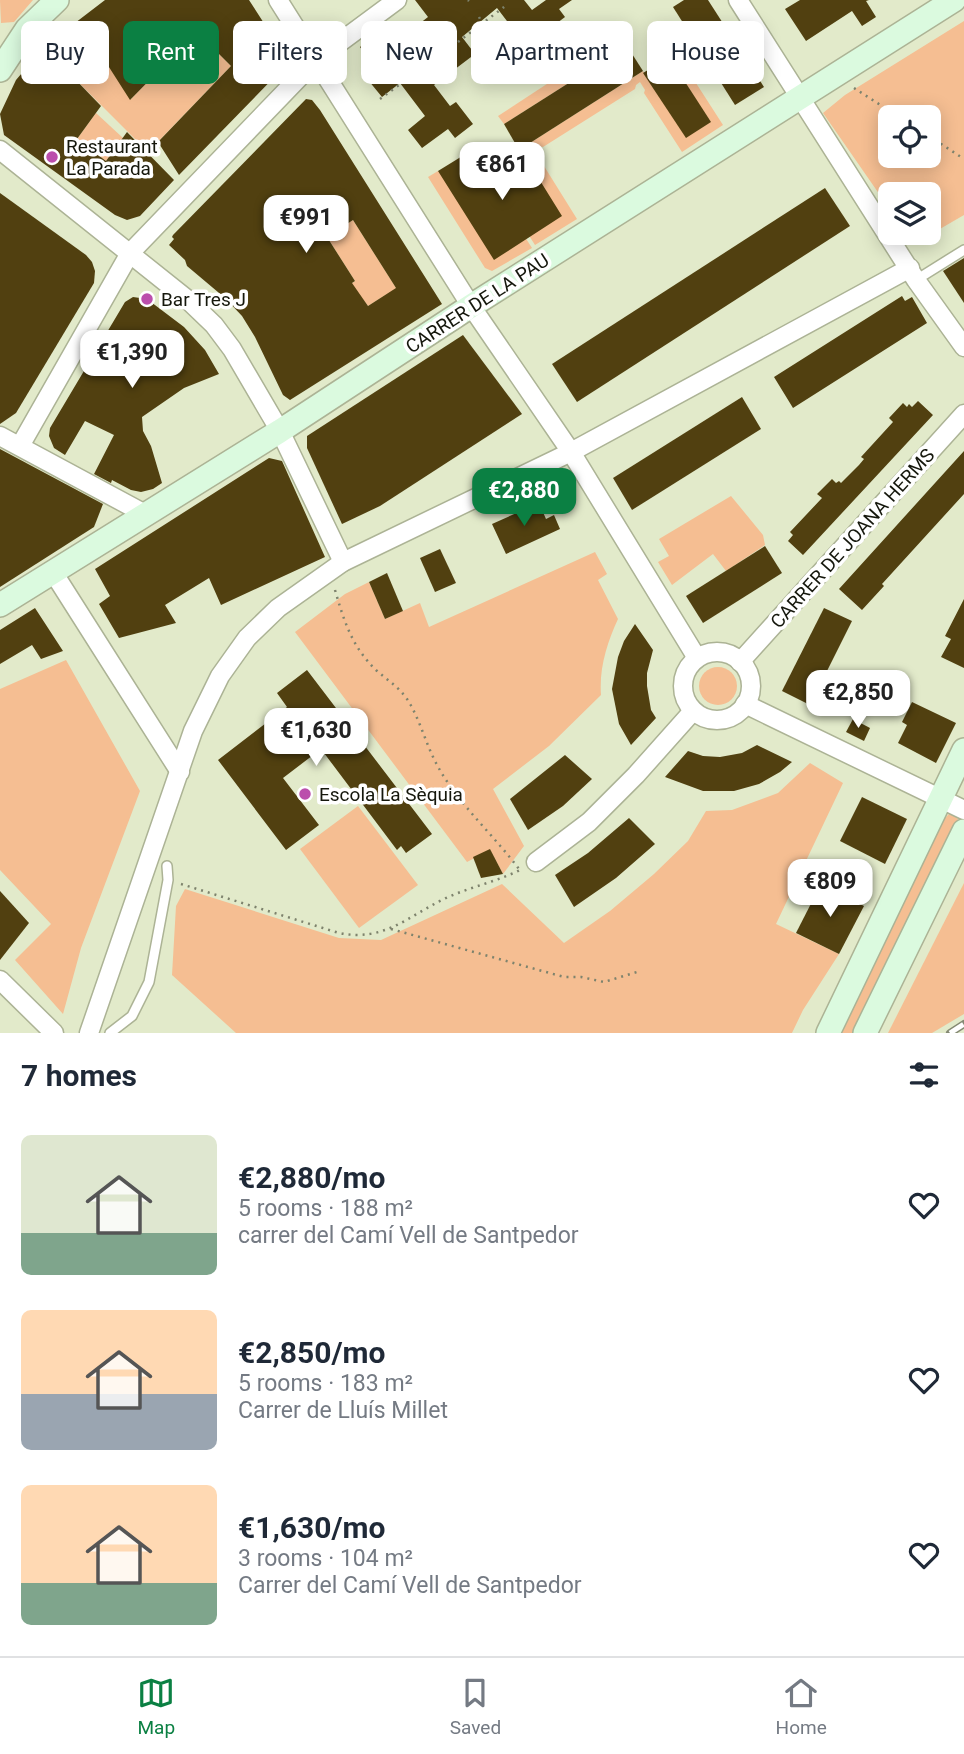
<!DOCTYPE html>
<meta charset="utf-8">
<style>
:root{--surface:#fff;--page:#f2f2f3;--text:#1f2937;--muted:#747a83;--line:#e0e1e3;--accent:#0b8043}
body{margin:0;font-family:Roboto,sans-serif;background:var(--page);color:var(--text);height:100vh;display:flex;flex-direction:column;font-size:26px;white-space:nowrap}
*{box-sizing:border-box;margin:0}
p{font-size:23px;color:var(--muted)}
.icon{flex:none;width:38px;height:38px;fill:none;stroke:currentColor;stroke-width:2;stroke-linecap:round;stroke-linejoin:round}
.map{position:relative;height:1033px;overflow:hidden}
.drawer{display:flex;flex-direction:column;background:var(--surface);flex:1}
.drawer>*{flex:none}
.guide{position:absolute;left:21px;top:21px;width:922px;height:63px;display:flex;gap:14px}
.tools{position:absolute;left:878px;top:105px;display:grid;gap:14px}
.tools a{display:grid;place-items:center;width:63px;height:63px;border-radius:10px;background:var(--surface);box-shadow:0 4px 18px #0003;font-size:35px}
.price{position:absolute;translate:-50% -60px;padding:0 16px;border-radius:14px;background:#fff;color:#222;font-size:23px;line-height:46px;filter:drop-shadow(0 2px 4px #0008)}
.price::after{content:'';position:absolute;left:50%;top:42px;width:21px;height:16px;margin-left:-10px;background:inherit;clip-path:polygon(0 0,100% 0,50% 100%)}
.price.active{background:var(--accent);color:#fff}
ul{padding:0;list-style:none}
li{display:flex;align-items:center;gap:21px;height:175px;padding:0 21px}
li span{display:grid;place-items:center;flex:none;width:196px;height:140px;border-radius:10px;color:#555}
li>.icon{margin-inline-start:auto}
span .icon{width:84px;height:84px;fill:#fffc;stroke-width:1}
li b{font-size:30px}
h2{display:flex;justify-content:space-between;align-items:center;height:84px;padding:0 21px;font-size:30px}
.chip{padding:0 24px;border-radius:10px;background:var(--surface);box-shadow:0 4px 18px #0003;font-size:24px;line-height:63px}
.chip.active{background:var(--accent);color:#fff}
.dock{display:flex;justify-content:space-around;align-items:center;height:98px;border-top:2px solid var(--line);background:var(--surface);font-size:19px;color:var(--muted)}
.dock a{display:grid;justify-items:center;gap:4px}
.dock .active{color:var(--accent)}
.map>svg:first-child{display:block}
.green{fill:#f5be92;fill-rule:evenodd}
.building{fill:#514010;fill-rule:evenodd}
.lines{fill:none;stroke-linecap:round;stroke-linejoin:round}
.lane-casing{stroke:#acb395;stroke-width:12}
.street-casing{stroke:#acb395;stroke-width:21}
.secondary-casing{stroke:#acb395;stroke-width:26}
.path{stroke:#7e836d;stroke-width:2.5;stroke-dasharray:2 5;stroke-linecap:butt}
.lane{stroke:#fff;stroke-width:9}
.street{stroke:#fff;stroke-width:18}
.secondary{stroke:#dbfadf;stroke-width:23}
.rail-casing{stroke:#848973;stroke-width:8}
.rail{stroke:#fff;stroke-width:5;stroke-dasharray:16;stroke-linecap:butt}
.poi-dot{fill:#bb4eac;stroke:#fff;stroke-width:2.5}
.labels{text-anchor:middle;stroke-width:7;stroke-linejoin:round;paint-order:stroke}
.poi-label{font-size:19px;fill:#15170c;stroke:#fff;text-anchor:start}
.street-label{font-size:19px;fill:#15170c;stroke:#fff}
</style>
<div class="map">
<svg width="964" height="1033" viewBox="0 0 964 1033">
<rect width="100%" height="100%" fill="#e2eaca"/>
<g class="green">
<path d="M0 0H33L14 22 1 23Z"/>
<path d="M964 21V215L914 244 906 233H929V194H891V211L823 113 845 95ZM891 117H929V156H891Z"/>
<path d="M620 36 627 46 504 124 498 116Z"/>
<path d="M188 41 213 48 231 66 148 152 72 76 100 53 131 99Z"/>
<path d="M676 52 723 125 682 152 644 93 645 90 640 82 636 85 635 89 543 147 538 146 530 152 534 157 539 158 577 219 535 245 488 171 495 166 537 231 561 216 519 150 643 71 686 137 710 122 669 57Z"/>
<path d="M96 113 123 138 106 161 77 139Z"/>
<path d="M470 151 532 248 492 271 485 268 428 177 438 171 492 199 464 155Z"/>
<path d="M335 208 346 224 353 220 398 291 387 294 368 306 351 284 355 281 327 237Z"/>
<path d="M731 496 763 535 765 545 726 571 713 554 672 585 658 562 669 556 659 539Z"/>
<path d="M595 552 607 574 598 580 618 619C607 643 599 668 601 695L549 746 493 789 524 846 503 874 490 850 467 862 295 632 345 594 369 582 385 619 420 603 429 627Z"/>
<path d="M66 660 140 791 81 948 63 1014 15 960 51 924 0 870V689Z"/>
<circle cx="718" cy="686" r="19"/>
<path d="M810 763 843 783 776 924 839 954 803 1010 792 1033H236L172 975 176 906 185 889 339 938 381 940 502 884 564 943 610 911 654 874 688 841 706 811 732 810 778 793Z"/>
<path d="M358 806 418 885 359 928 300 849Z"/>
<path d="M950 813 957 814 958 821 852 1033H838L943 820Z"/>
<path d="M964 883V1014L932 1033H888Z"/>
</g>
<g class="building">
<path d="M105 0H249L289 62 179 175 158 142 231 66 213 48 188 41 130 100 100 53 72 76 101 106 77 139 106 161 127 132 174 180 140 216 127 220 115 215 4 135 0 114 16 80 33 60 58 36Z"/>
<path d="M415 0H524L532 10 546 0H572L559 9 565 17 557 23 573 46 570 49 571 51 553 64 542 50 523 65 505 41 516 33 497 8 462 37 475 54 434 85 450 106 456 102 473 124 455 138 448 129 422 148 408 130 425 116 400 83 382 97 364 75 375 67 360 47 382 31 392 45 428 17Z"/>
<path d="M684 0H708L764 87 735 105 673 7Z"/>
<path d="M800 0H869L866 1 876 17 862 26 852 11 806 41 785 9Z"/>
<path d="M627 46 643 71 519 150 504 124Z"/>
<path d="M669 57 711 122 686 138 643 73Z"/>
<path d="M306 99 312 100 320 110 442 304 290 400 283 395 255 337 242 316 225 298 187 266 185 260 169 245 174 239 172 237 173 235ZM353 220 396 288 368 306 352 283 355 281 327 237Z"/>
<path d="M521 150 562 216 494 260 438 171 464 155 477 178Z"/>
<path d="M825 188 850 226 577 402 552 364Z"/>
<path d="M0 193 86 255 92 262 95 271 94 283 16 413 0 424Z"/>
<path d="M964 258V303L943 271Z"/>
<path d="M902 296 905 301 912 297 927 323 793 408 774 377Z"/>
<path d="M133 297 147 299 184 327 205 350 219 374 184 388 142 417 143 431 151 446 162 483 153 489 141 492 131 490 112 480 111 483 94 474 114 435 85 421 65 455 54 448 49 436 50 428 125 302Z"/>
<path d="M463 335 522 414 380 506 342 524 307 448V436Z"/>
<path d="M742 397 761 429 632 510 613 478Z"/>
<path d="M918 401 933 415 803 555 788 541 793 535 790 532 822 498 817 494 832 479 836 483 839 481 841 483 859 465 864 459 861 457 893 422 889 418 903 403 907 407 909 404 912 407Z"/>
<path d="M0 449 103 504 94 527 0 587Z"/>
<path d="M964 451V494L882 584 884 586 862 610 839 589Z"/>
<path d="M269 458 282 461 325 557 221 605 209 578 165 605 176 623 119 638 99 604 110 596 95 569Z"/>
<path d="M539 503 546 519 554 515 560 529 506 554 492 524Z"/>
<path d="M765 546 782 573 703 623 686 596Z"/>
<path d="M440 549 456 583 435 592 420 558Z"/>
<path d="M387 573 403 611 385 619 369 582Z"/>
<path d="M964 599V668L941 657 951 639 945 636Z"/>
<path d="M35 608 63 651 41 659 32 645 0 664V630Z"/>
<path d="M824 608 852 621 810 705 782 691Z"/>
<path d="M635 624 653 650 647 673V686L651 710 656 718 631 745 619 724 612 689 618 657 624 641Z"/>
<path d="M307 670 432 834 406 853 401 846 397 850 321 749 283 778 319 825 286 850 218 760 287 707 277 693Z"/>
<path d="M912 702 956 723 936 763 898 743 907 725 902 722Z"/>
<path d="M853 719 870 728 864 741 846 732Z"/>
<path d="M757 745 792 762 780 772 759 784 734 791H703L665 777 688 751 703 756 720 757 742 753Z"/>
<path d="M565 755 592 779 563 806 528 830 510 799Z"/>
<path d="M862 797 907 819 885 864 840 841Z"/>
<path d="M629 818 655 844 616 878 574 907 555 875 588 853Z"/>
<path d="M490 849 503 874 481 878 473 857Z"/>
<path d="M821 884 864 906 839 954 796 933Z"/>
<path d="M0 891 29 923 0 960Z"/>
</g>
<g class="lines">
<g class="lane-casing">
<g id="lane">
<path d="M916 280 964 250"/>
<path d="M110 1033 132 1016 149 982 168 880 167 866"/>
</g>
</g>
<g class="street-casing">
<g id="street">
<path d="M278 0 471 306 571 452 697 658"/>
<path d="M738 0 916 280 964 347"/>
<path d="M0 150 188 300 214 325 232 349 280 431 343 562"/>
<path d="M0 436 145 514"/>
<path d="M20 446 130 253 316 60 397 0"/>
<path d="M53 572 180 772"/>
<circle cx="717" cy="686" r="34"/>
<path d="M740 662 964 414"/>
<path d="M745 704 964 810"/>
<path d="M536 862 589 822 636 775 693 711"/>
<path d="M0 980 54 1033"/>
<path d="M89 1033 193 731 220 676 247 638 278 608 343 562 571 452 910 268"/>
</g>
</g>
<g class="secondary-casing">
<g id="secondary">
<path d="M0 70 27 29 57 0"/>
<path d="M0 605 280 431 471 306 954 0"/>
<path d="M828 1033 964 750"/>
<path d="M865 1033 964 831"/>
</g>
</g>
<g class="path">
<path d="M468 0 469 1"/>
<path d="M479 17 483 25"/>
<path d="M458 42 508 4"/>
<path d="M418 70 442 53"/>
<path d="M854 88 899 117"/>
<path d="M380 99 403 82"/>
<path d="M929 136 964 159"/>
<path d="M335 590C344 621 352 647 376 670 387 680 398 686 407 699 420 719 425 742 436 763 457 803 492 833 519 869"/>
<path d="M181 884 339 933C384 942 407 917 444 899 469 887 496 882 520 870"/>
<path d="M391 929 564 977H581L604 982 637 972"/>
</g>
<use href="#lane" class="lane"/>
<use href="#street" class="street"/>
<use href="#secondary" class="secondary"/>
<g class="rail-casing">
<path id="rail" d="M950 1033 964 1024"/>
</g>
<use href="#rail" class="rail"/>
</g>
<g class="poi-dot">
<circle cx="52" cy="157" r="7"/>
<circle cx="147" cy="299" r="7"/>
<circle cx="305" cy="794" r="7"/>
</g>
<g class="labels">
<g class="poi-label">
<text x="66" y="153">Restaurant<tspan x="66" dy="22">La Parada</tspan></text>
<text x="161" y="306">Bar Tres J</text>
<text x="319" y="801">Escola La Sèquia</text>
</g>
<g class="street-label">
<text transform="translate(477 303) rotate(-33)" y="7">CARRER DE LA PAU</text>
<text transform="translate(852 538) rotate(-48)" y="7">CARRER DE JOANA HERMS</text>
</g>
</g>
</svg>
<div class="tools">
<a><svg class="icon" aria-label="locate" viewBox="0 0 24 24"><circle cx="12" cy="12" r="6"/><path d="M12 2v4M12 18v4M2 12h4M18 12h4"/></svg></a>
<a><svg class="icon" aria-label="layers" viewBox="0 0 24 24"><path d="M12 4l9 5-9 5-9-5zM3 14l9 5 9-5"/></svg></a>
</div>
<b class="price" style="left:502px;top:202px">€861</b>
<b class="price" style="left:306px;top:255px">€991</b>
<b class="price" style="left:132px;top:390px">€1,390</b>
<b class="price active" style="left:524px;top:528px">€2,880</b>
<b class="price" style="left:858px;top:730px">€2,850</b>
<b class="price" style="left:316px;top:768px">€1,630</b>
<b class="price" style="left:830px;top:919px">€809</b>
<div class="guide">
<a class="chip">Buy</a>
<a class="chip active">Rent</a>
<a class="chip">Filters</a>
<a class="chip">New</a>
<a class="chip">Apartment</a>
<a class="chip">House</a>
</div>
</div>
<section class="drawer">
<h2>7 homes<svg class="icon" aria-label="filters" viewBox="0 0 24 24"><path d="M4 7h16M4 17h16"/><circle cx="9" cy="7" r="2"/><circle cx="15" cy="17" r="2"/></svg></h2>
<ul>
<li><span style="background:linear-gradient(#dfe7d0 70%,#7fa58c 0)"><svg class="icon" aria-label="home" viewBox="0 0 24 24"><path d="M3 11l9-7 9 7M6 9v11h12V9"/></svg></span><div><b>€2,880/mo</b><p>5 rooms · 188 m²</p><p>carrer del Camí Vell de Santpedor</p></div><svg class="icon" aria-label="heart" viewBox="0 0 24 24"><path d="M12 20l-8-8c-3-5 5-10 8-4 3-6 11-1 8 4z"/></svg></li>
<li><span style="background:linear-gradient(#ffd9b3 60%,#9aa5b1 0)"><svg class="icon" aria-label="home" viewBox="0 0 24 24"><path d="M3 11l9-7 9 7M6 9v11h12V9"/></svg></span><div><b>€2,850/mo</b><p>5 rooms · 183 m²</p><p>Carrer de Lluís Millet</p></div><svg class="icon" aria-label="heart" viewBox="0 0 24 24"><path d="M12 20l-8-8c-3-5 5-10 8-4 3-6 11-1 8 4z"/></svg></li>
<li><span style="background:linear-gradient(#ffd9b3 70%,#7fa58c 0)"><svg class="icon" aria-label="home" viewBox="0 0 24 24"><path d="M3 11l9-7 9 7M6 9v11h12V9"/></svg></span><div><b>€1,630/mo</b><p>3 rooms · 104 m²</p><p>Carrer del Camí Vell de Santpedor</p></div><svg class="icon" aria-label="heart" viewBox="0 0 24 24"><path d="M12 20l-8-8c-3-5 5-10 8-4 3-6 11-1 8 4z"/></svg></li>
</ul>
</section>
<nav class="dock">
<a class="active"><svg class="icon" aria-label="map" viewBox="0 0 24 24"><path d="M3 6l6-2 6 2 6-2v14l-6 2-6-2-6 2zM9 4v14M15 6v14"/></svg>Map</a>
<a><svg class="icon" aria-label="saved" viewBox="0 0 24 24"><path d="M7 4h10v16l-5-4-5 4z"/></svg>Saved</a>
<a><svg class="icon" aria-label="home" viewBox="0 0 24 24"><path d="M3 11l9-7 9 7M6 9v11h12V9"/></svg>Home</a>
</nav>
